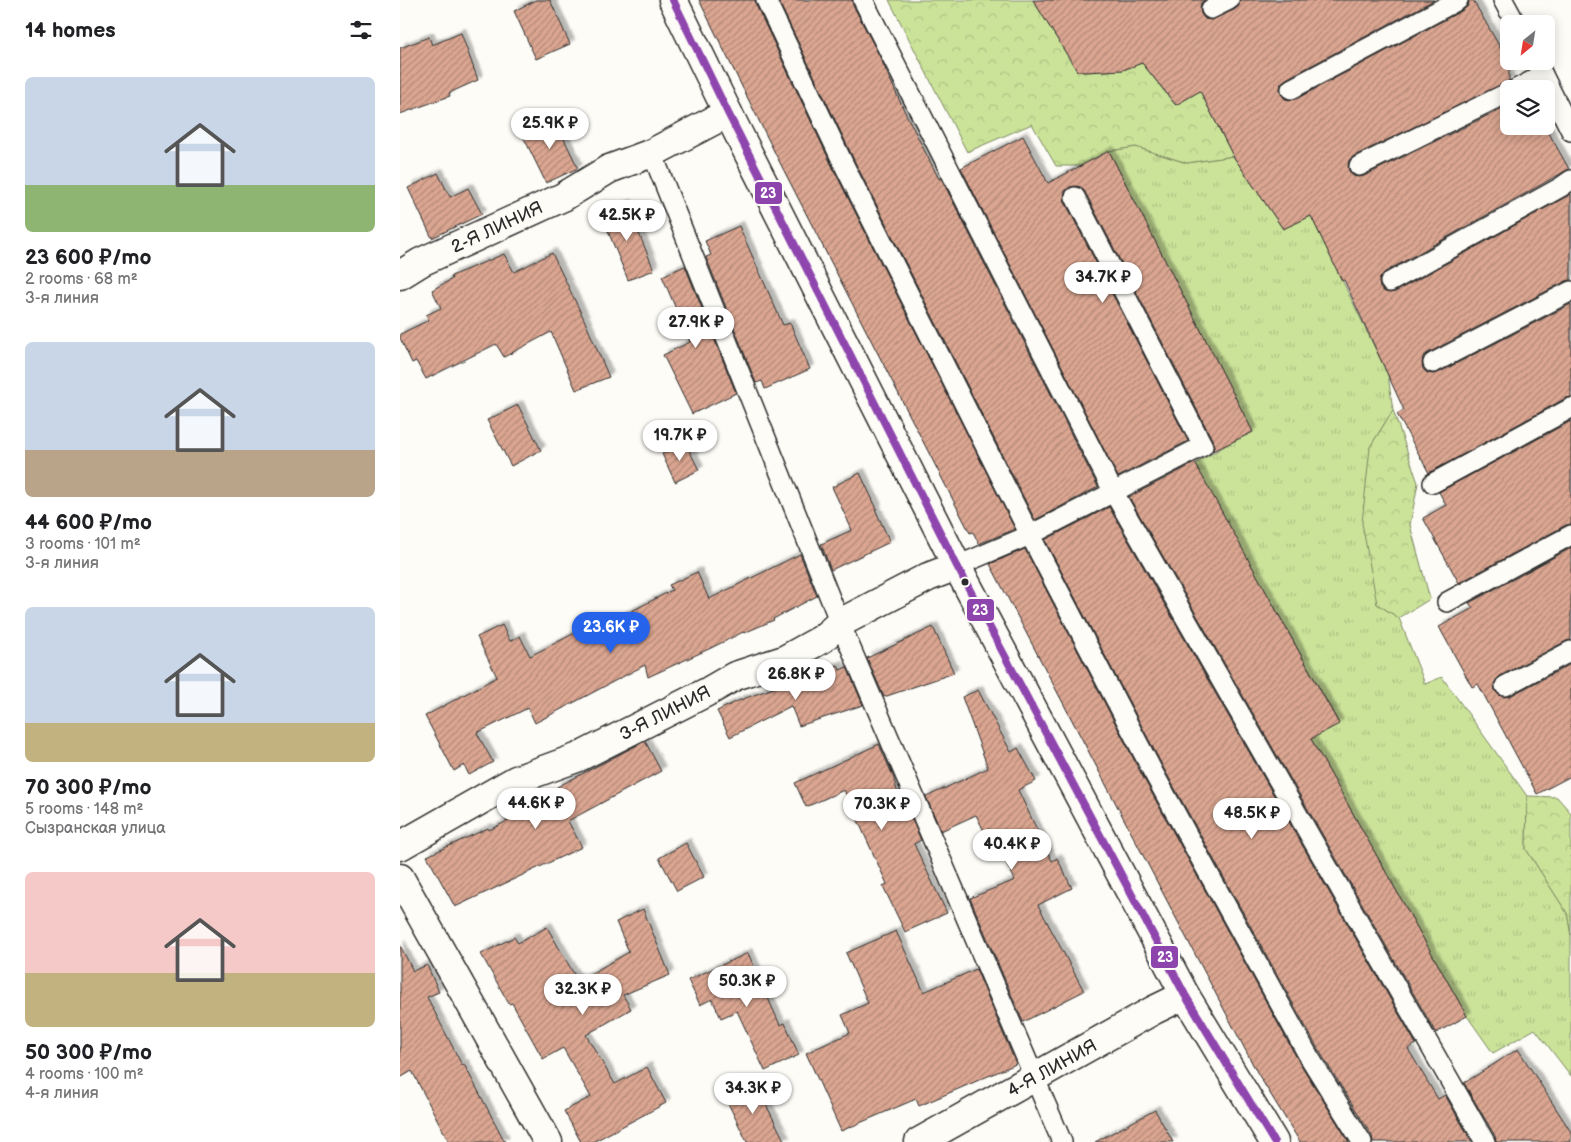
<!DOCTYPE html>
<meta charset="utf-8">
<style>
:root{--surface:#fff;--page:#f6f6f6;--text:#202124;--muted:#757577;--accent:#2563eb}
body{margin:0;font-family:"Balsamiq Sans",sans-serif;background:var(--page);color:var(--text);height:100vh;display:flex;flex-direction:column;font-size:19px;white-space:nowrap}
*{box-sizing:border-box;margin:0}
p{font-size:16px;color:var(--muted)}
.icon{flex:none;width:28px;height:28px;fill:none;stroke:currentColor;stroke-width:2;stroke-linecap:round;stroke-linejoin:round}
.map{position:relative;flex:1;overflow:hidden}
.drawer{display:flex;flex-direction:column;background:var(--surface);width:400px}
.drawer>*{flex:none}
.needle{width:32px;rotate:210deg}
.controls{position:absolute;left:1100px;top:15px;display:grid;gap:10px}
.controls a{display:grid;place-items:center;width:55px;height:55px;border-radius:8px;background:var(--surface);box-shadow:0 2px 12px #0003;font-size:25px}
.price{position:absolute;translate:-50% -42px;padding:0 11px;border-radius:18px;background:#fff;color:#222;font-size:16px;line-height:32px;filter:drop-shadow(0 1px 2px #0008)}
.price::after{content:'';position:absolute;left:50%;top:30px;width:15px;height:11px;margin-left:-8px;background:inherit;clip-path:polygon(0 0,100% 0,50% 100%)}
.price.selected{background:var(--accent);color:#fff}
ul{padding:0;list-style:none}
li{display:grid;align-content:center;gap:10px;height:265px;padding:0 25px}
li span{display:grid;place-items:center;height:155px;border-radius:8px;color:#555}
li>.icon{margin-inline-start:auto}
span .icon{width:90px;height:90px;fill:#fffc;stroke-width:1}
li b{font-size:21px}
h2{display:flex;justify-content:space-between;align-items:center;height:60px;padding:0 25px;font-size:21px}
main{display:flex;flex:1;min-height:0}
.map>svg:first-child{display:block}
.grass{fill:url(#grass-tufts);stroke:#7b8762}
.forest{fill:url(#forest-crowns);stroke:#7b8762}
.building{fill:url(#building-hatch);stroke:#2b2b2b;filter:url(#shadow)}
.lines{fill:none;stroke-linecap:round;stroke-linejoin:round}
.service-casing{stroke:#2b2b2b;stroke-width:22}
.minor-casing{stroke:#2b2b2b;stroke-width:31}
.tertiary-casing{stroke:#2b2b2b;stroke-width:31}
.service{stroke:#fdfcf7;stroke-width:19}
.minor{stroke:#fdfcf7;stroke-width:28}
.tertiary{stroke:#fdfcf7;stroke-width:28}
.bus-1-casing{stroke:#fdfcf7;stroke-width:11}
.bus-1{stroke:#8e44ad;stroke-width:8}
.bus-dot{fill:#2b2b2b;stroke:#fdfcf7;stroke-width:2}
.labels{text-anchor:middle;stroke-width:4;stroke-linejoin:round;paint-order:stroke}
.street-label{font-size:18px;fill:#2b2b2b;stroke:#fdfcf7}
.line-badge{stroke:#fdfcf7;stroke-width:2}
.badge-label{font-size:14px;text-anchor:middle;font-weight:bold;fill:#fff}
</style>
<main>
<section class="drawer">
<h2>14 homes<svg class="icon" aria-label="filters" viewBox="0 0 24 24"><path d="M4 7h16M4 17h16"/><circle cx="9" cy="7" r="2"/><circle cx="15" cy="17" r="2"/></svg></h2>
<ul>
<li><span style="background:linear-gradient(#c9d6e8 70%,#8fb573 0)"><svg class="icon" aria-label="home" viewBox="0 0 24 24"><path d="M3 11l9-7 9 7M6 9v11h12V9"/></svg></span><div><b>23 600 ₽/mo</b><p>2 rooms · 68 m²</p><p>3-я линия</p></div></li>
<li><span style="background:linear-gradient(#c9d6e8 70%,#b9a48a 0)"><svg class="icon" aria-label="home" viewBox="0 0 24 24"><path d="M3 11l9-7 9 7M6 9v11h12V9"/></svg></span><div><b>44 600 ₽/mo</b><p>3 rooms · 101 m²</p><p>3-я линия</p></div></li>
<li><span style="background:linear-gradient(#c9d6e8 75%,#c2b280 0)"><svg class="icon" aria-label="home" viewBox="0 0 24 24"><path d="M3 11l9-7 9 7M6 9v11h12V9"/></svg></span><div><b>70 300 ₽/mo</b><p>5 rooms · 148 m²</p><p>Сызранская улица</p></div></li>
<li><span style="background:linear-gradient(#f6c9c9 65%,#c2b280 0)"><svg class="icon" aria-label="home" viewBox="0 0 24 24"><path d="M3 11l9-7 9 7M6 9v11h12V9"/></svg></span><div><b>50 300 ₽/mo</b><p>4 rooms · 100 m²</p><p>4-я линия</p></div></li>
</ul>
</section>
<div class="map">
<svg width="1171" height="1142" viewBox="0 0 1171 1142">
<defs>
<pattern id="grass-tufts" width="24" height="20" patternUnits="userSpaceOnUse" patternTransform="scale(1.25)"><rect width="24" height="20" fill="#cbe399"/><path d="M3 7l-1-3M5 7V3M7 7l1-3M15 17l-1-3M17 17v-4M19 17l1-3" fill="none" stroke="#aec384"/></pattern>
<pattern id="forest-crowns" width="20" height="18" patternUnits="userSpaceOnUse" patternTransform="scale(1.25)"><rect width="20" height="18" fill="#cbe399"/><path d="M2 6a3 3 0 1 1 6 0M12 15a3 3 0 1 1 6 0" fill="none" stroke="#aec384"/></pattern>
<pattern id="building-hatch" width="6" height="6" patternUnits="userSpaceOnUse" patternTransform="scale(1.25)"><rect width="6" height="6" fill="#dba691"/><path d="M-1 1l2-2M0 6l6-6M5 7l2-2" fill="none" stroke="#b28777"/></pattern>
<filter id="shadow"><feDropShadow dx="4.5" dy="-4.5" stdDeviation="1" flood-color="#0004"/></filter>
</defs>
<rect width="100%" height="100%" fill="#fdfcf7"/>
<filter id="ink" filterUnits="userSpaceOnUse"><feTurbulence type="fractalNoise" baseFrequency=".02" numOctaves="2"/><feDisplacementMap in="SourceGraphic" scale="10" xChannelSelector="R" yChannelSelector="G"/><feConvolveMatrix kernelMatrix="1 2 1 2 8 2 1 2 1" color-interpolation-filters="sRGB"/></filter>
<g filter="url(#ink)">
<path class="grass" d="M736 147 787 163 833 156 883 229 911 216 988 375 993 410 970 447 977 604 999 618 1025 684 1042 677 1127 796 1126 849 1167 913 1171 935V1076L1135 1029 1093 1053 1067 1016 911 739 939 723 795 464 828 444 853 432 709 151Z"/>
<g class="forest">
<path d="M489 0H633L677 71 685 72 723 70 742 63 775 105 800 91 833 156 787 163 736 147 709 151 681 166H656L632 124 567 152Z"/>
<path d="M993 410 1018 483 1010 525 1030 599 999 618 977 604 962 523 970 447Z"/>
<path d="M1127 796 1157 797 1171 813V935L1167 913 1126 849Z"/>
</g>
<g class="building">
<path d="M136 0H150L170 44 136 59 114 11Z"/>
<path d="M299 0H355L356 5 435 172 615 529 579 544 573 532 570 533 376 155Z"/>
<path d="M378 0H452L453 5 479 55 504 110 539 179 541 178 698 487 635 520 455 162Z"/>
<path d="M633 0H805L801 3 800 8 801 14 805 19 811 20 834 10 839 6 840 0H1034L886 79 881 83 880 89 881 94 885 99 891 100 896 99 1063 10 1068 6 1069 0H1073L1109 63V81L954 156 949 160 948 166 949 171 953 176 959 177 964 176 1109 105V126H1145L1169 169 985 272 980 277 979 282 980 288 985 292 990 293 995 292 1171 194V280L1166 281 1028 353 1023 357 1022 363 1023 369 1027 373 1033 374 1038 373 1171 304V397L1166 398 1029 473 997 414 1004 410 944 280 942 281 911 216 883 229 833 156 800 91 776 105 742 63 723 70 685 72 677 71Z"/>
<path d="M61 33 78 80 49 93 50 96 0 114V48L29 37 32 45Z"/>
<path d="M153 116 178 168 146 183 121 132Z"/>
<path d="M623 136 648 183 709 151 853 432 813 451 814 446 813 441 685 192 681 187 675 186 670 187 665 191 664 197 665 202 788 441 718 477 561 168Z"/>
<path d="M38 173 50 197 68 188 82 214 32 238 8 188Z"/>
<path d="M227 204 254 270 228 280 201 214Z"/>
<path d="M339 226 383 325 390 323 410 369 365 389 362 381 356 383 306 257 311 255 305 241Z"/>
<path d="M152 253 183 317 209 377 176 390 151 332 104 357 96 344 26 379 16 361 12 363 0 338V334L29 320 26 315 41 308 32 290 52 279 51 276 104 254 114 272Z"/>
<path d="M285 266 336 393 292 414 263 355 290 342 262 276Z"/>
<path d="M118 405 141 450 111 466 87 420Z"/>
<path d="M1171 421V524L1166 525 1059 583 1023 518 1046 505 1039 492Z"/>
<path d="M285 442 299 470 275 482 262 454Z"/>
<path d="M795 463 939 724 911 739 1067 1016 1036 1033 729 497Z"/>
<path d="M460 473 477 509H475L490 542 431 570 421 544 452 530 432 487Z"/>
<path d="M709 507 1016 1044 1008 1049 1038 1099 1045 1095 1072 1142H973L972 1136 918 1049 763 767 645 540Z"/>
<path d="M1171 548V640L1166 641 1100 676 1096 680 1094 685 1095 691 1099 695 1104 697 1110 696 1171 664V776L1137 794 1078 684 1072 687 1039 627 1073 608 1069 603Z"/>
<path d="M625 549 743 777 898 1060 949 1142H900L858 1074 590 564Z"/>
<path d="M400 554 417 596 373 619 374 620 344 633 343 632 311 648 248 677 245 665 135 723 128 708 77 733 93 762 69 775 64 765 54 771 25 716 97 677 77 637 102 625 110 641 120 636 130 656 175 633 178 639 272 590 269 585 297 572 309 599Z"/>
<path d="M533 627 554 673 484 697 467 658Z"/>
<path d="M438 665 440 670 447 667 463 705 399 726 391 706 330 737 317 711 340 700Z"/>
<path d="M578 690 611 752 618 748 636 781 618 790 652 861 657 858 672 888 638 905 684 991 623 1022 570 898 615 880 589 829 584 831 576 815 541 831 526 797 588 768 562 697Z"/>
<path d="M245 741 261 771 168 821 182 847 55 907 27 856 88 828 89 830 161 795 157 787Z"/>
<path d="M479 744 493 776 502 808 506 806 521 840 514 844 547 913 505 932 483 886 487 884 444 790 406 807 395 783Z"/>
<path d="M286 843 304 877 277 891 259 858Z"/>
<path d="M243 909 270 975 223 995 231 1009 186 1035 215 1084 247 1067 266 1103 193 1142H181L164 1111 191 1097 163 1048 143 1059 112 1003 109 1004 81 954 114 937 118 943 147 927 178 981 229 952 216 922Z"/>
<path d="M496 931 524 992 576 969 616 1064 519 1106 516 1099 441 1131 406 1053 450 1033 442 1015 468 1003 446 953Z"/>
<path d="M0 945 13 971 27 965 39 992 27 997 62 1065 64 1064 105 1142H49L12 1071 0 1078Z"/>
<path d="M348 953 380 1025 385 1023 399 1055 365 1071 337 1011 321 1018 312 999 300 1005 288 980Z"/>
<path d="M1118 1049 1171 1132V1142H1096L1095 1136 1064 1083Z"/>
<path d="M354 1081 385 1142H347L324 1095Z"/>
<path d="M755 1110 773 1142H695Z"/>
</g>
<g class="lines">
<g class="service-casing">
<g id="service">
<path d="M366 0 445 167 630 535 753 772 908 1055 962 1142"/>
<path d="M463 0 714 493 1085 1142"/>
<path d="M1103 0 1116 24"/>
<path d="M811 9 829 0"/>
<path d="M1136 61 1171 131"/>
<path d="M891 89 1058 0"/>
<path d="M1116 89 1143 75"/>
<path d="M252 153 440 623 662 1142"/>
<path d="M959 166 1109 92"/>
<path d="M990 282 1161 187 1171 180"/>
<path d="M1033 363 1171 291"/>
<path d="M1033 483 1171 408"/>
<path d="M557 566 630 535 803 446 675 197"/>
<path d="M1047 602 1171 535"/>
<path d="M1105 686 1171 651"/>
</g>
</g>
<g class="minor-casing">
<g id="minor">
<path d="M0 275 21 262 163 197 209 169 252 153 328 113"/>
<path d="M0 846 116 780 179 757 309 691 335 676 384 660 422 639 440 623 528 577 557 566"/>
<path d="M0 878 148 1142"/>
<path d="M519 1142 754 1010 785 995"/>
</g>
</g>
<g class="tertiary-casing">
<path id="tertiary" d="M273 0 328 113 557 566 785 995 874 1142"/>
</g>
<use href="#service" class="service"/>
<use href="#minor" class="minor"/>
<use href="#tertiary" class="tertiary"/>
<g class="bus-1-casing">
<path id="bus-1" d="M273 0 328 113 557 566 785 995 874 1142"/>
</g>
<use href="#bus-1" class="bus-1"/>
</g>
</g>
<circle class="bus-dot" cx="565" cy="582" r="4.5"/>
<g class="labels">
<g class="street-label">
<text transform="translate(97 227) rotate(-25)" y="6">2-Я ЛИНИЯ</text>
<text transform="translate(265 713) rotate(-27)" y="6">3-Я ЛИНИЯ</text>
<text transform="translate(652 1068) rotate(-29)" y="6">4-Я ЛИНИЯ</text>
</g>
</g>
<g class="line-badge">
<rect x="354" y="181" width="29" height="24" rx="5" fill="#8e44ad"/>
<rect x="566" y="598" width="29" height="24" rx="5" fill="#8e44ad"/>
<rect x="750" y="945" width="29" height="24" rx="5" fill="#8e44ad"/>
</g>
<g class="badge-label">
<text x="368" y="198">23</text>
<text x="580" y="615">23</text>
<text x="765" y="962">23</text>
</g>
</svg>
<div class="controls">
<a><svg class="needle" viewBox="-14 -14 28 28"><path d="M0-13l5 13h-10z" fill="#e53935"/><path d="M0 13l5-13h-10z" fill="#757577"/></svg></a>
<a><svg class="icon" aria-label="layers" viewBox="0 0 24 24"><path d="M12 4l9 5-9 5-9-5zM3 14l9 5 9-5"/></svg></a>
</div>
<b class="price" style="left:150px;top:150px">25.9K ₽</b>
<b class="price" style="left:227px;top:242px">42.5K ₽</b>
<b class="price" style="left:703px;top:304px">34.7K ₽</b>
<b class="price" style="left:296px;top:349px">27.9K ₽</b>
<b class="price" style="left:280px;top:462px">19.7K ₽</b>
<b class="price selected" style="left:211px;top:654px">23.6K ₽</b>
<b class="price" style="left:396px;top:701px">26.8K ₽</b>
<b class="price" style="left:136px;top:830px">44.6K ₽</b>
<b class="price" style="left:482px;top:831px">70.3K ₽</b>
<b class="price" style="left:852px;top:840px">48.5K ₽</b>
<b class="price" style="left:612px;top:871px">40.4K ₽</b>
<b class="price" style="left:347px;top:1008px">50.3K ₽</b>
<b class="price" style="left:183px;top:1016px">32.3K ₽</b>
<b class="price" style="left:353px;top:1115px">34.3K ₽</b>
</div>
</main>
